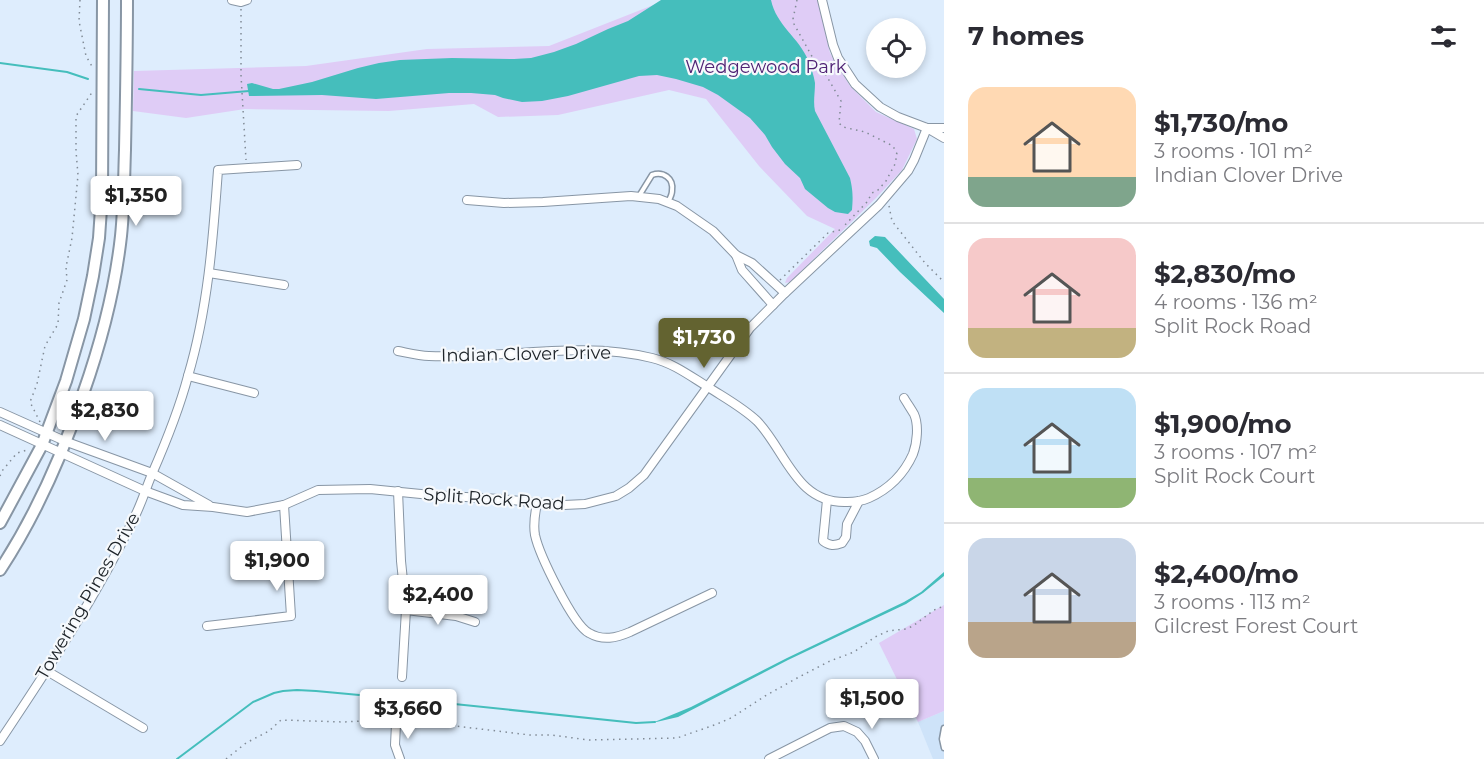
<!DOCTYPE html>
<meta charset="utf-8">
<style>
:root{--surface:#fff;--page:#f7f7f7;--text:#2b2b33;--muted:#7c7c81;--line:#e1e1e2;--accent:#636330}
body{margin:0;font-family:Montserrat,sans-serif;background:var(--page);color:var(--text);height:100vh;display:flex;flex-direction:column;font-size:22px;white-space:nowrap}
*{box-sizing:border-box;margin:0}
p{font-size:20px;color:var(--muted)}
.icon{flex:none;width:33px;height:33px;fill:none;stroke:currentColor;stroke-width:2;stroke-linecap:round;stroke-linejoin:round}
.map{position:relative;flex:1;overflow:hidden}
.panel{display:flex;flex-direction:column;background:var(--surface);width:540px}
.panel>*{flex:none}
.tools{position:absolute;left:866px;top:18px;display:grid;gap:12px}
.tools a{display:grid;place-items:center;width:60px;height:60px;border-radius:50%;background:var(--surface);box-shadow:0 3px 9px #0003;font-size:30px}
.price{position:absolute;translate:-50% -51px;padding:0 14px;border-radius:6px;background:#fff;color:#222;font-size:20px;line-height:39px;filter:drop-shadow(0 2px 3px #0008)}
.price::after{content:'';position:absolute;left:50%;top:36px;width:18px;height:14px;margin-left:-9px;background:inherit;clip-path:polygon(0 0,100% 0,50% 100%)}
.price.selected{background:var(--accent);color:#fff}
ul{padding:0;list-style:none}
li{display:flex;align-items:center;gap:18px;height:150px;padding:0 24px}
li+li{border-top:2px solid var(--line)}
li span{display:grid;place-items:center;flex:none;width:168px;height:120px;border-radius:18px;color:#555}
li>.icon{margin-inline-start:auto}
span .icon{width:72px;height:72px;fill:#fffc;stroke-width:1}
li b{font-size:26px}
h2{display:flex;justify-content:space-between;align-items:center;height:72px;padding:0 24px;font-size:26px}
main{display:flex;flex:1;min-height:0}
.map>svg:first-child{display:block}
.built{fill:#cee3f9}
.green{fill:#dfccf6}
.water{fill:#45bebc}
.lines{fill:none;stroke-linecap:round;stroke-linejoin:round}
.stream{stroke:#45bebc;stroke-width:2}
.service-casing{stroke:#8896a5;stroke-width:7}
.minor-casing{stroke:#8896a5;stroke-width:10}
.secondary-casing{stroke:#8896a5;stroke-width:14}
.path{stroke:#818b96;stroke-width:1.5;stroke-dasharray:1.5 4.5;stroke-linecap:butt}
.service{stroke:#fff;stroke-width:4}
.minor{stroke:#fff;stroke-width:8}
.secondary{stroke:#fff;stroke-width:10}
.labels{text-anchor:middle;stroke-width:4.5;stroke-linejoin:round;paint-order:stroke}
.park-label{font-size:18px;fill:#4f2274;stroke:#f6f9fc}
.street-label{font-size:18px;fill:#20262b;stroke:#f6f9fc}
</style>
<main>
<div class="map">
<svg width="944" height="759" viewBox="0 0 944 759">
<rect width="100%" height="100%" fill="#deedfd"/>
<path class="built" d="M944 711V759H933L918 722Z"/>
<g class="green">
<path d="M666 0H818L830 53 850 86 876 112 914 129 917 139 902 170 876 198 790 282 785 283 787 278 835 229 807 216 759 166 706 99 669 90 558 115 498 117 474 104 389 111 245 109 186 118 133 111 134 71 306 66 427 49 549 46Z"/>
<path d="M944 605V711L918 722 879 643Z"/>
</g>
<g class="water">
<path d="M661 0H771C776 25 799 38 808 60 811 67 814 76 815 83 815 93 813 102 815 111L850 178C853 191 853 197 852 210L848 214 835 212 828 208 805 189 800 178 785 164 772 147 765 135 750 118 718 95 703 87 676 79 657 75 639 76 568 96 542 101 522 102 503 98 495 95 471 93H449L376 99 322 95 249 96 247 84 252 83 273 89H279L312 82 358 68 379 63 400 60 452 58 514 59 531 58 554 52 576 44 608 29 628 21Z"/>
<path d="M875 236 885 237 944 299V313L900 272 877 248 870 246 869 241Z"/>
<path d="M944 572V576L923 593 906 604 788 660 678 717 652 723 691 707 787 658 904 602 921 592Z"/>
</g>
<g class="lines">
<g class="stream">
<path d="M0 63 67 72 88 79"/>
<path d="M139 89 201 95 249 91"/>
<path d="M177 759 253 702 274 693 283 691 297 690 316 691 435 702 636 723 655 722"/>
</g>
<g class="service-casing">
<g id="service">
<path d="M639 196 652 175C663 171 674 178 672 191 672 195 670 198 668 202"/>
<path d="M944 728 942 739 944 748"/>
</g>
</g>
<g class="minor-casing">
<g id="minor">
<path d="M232 0 241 2 247 0"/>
<path d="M822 0 833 45 838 58 855 84 880 107 898 117 927 128 944 138"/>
<path d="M929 128H944"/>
<path d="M467 200 504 203 543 202 631 196 659 199 677 206 713 231 736 255 752 263 785 293"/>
<path d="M736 255 742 270 773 305"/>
<path d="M209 273 284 285"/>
<path d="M398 351C408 353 419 356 429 356 502 359 581 340 652 358 673 363 690 376 708 387 725 398 742 407 757 421 786 451 796 504 847 502 854 502 862 501 869 498 889 489 904 474 913 454 917 443 919 425 914 414 911 409 907 403 904 398"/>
<path d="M188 376 254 393"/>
<path d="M0 412 67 442 152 473 209 505"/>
<path d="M0 425 145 491 183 505 213 507 247 512 284 505 318 490 370 489 431 495 500 499 564 505 585 504 616 496 629 488 644 475 750 328 785 293 879 205 908 171 914 160 927 128"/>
<path d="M398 491 401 561 406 610 402 677"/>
<path d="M827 500 823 541C830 546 834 546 842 543L846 537 847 524 859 501"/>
<path d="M537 503C535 513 533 524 535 535 539 554 573 625 589 633 603 641 616 638 630 632L712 593"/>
<path d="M406 610 456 616 475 622"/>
<path d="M207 626 291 616 284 505"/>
<path d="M47 671 143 728"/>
<path d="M396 724 395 745 400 759"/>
<path d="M0 741C48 669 98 594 135 516 142 502 146 488 152 474 166 442 179 410 188 376 208 309 213 239 218 170L297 165"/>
<path d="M769 759 830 728 844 726 857 732 865 741 874 759"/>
</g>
</g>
<g class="secondary-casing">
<g id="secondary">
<path d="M0 523 42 445 66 381 84 319 93 276 99 238 102 194 103 0"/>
<path d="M0 570C36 515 62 456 83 394 101 343 115 290 121 236 124 207 124 178 125 150 126 100 127 50 127 0"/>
</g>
</g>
<g class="path">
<path d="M80 0 79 21 86 56 93 68"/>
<path d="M797 0 793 19 794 24 814 60 826 75 841 101 839 123 843 127 865 132 893 146 897 154 895 164 886 181 878 190 872 193 867 202 843 227"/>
<path d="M241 9V75L246 160"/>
<path d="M889 206 892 221 925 263 944 282"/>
<path d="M780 280 828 233 840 230"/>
<path d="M40 422 30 402 37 384 45 346 58 324 59 303 67 280 66 267 72 238 78 175 76 151V116L93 91"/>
<path d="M0 476 2 471 17 453 27 450"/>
<path d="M404 725 439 724 530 735H551L589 740 677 738 717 724 731 718 765 696 799 677 830 661 854 652 875 637 888 631 906 629 913 626 934 610 944 606"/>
<path d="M226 759 246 743 269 731 281 720 344 722 381 720 387 722"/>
</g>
<use href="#service" class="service"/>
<use href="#minor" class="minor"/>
<use href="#secondary" class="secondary"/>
</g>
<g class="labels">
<g class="park-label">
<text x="766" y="73">Wedgewood Park</text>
</g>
<g class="street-label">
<text transform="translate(526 354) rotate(-1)" y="6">Indian Clover Drive</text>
<text transform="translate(494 499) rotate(4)" y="6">Split Rock Road</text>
<text transform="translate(88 596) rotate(-60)" y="6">Towering Pines Drive</text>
</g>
</g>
</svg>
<div class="tools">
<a><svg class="icon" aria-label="locate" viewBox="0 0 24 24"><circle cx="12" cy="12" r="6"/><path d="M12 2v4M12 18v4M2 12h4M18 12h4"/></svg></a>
</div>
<b class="price" style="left:136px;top:227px">$1,350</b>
<b class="price selected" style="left:704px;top:369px">$1,730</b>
<b class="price" style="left:105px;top:442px">$2,830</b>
<b class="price" style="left:277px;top:592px">$1,900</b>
<b class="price" style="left:438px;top:626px">$2,400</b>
<b class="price" style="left:872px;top:730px">$1,500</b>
<b class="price" style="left:408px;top:740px">$3,660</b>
</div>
<section class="panel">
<h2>7 homes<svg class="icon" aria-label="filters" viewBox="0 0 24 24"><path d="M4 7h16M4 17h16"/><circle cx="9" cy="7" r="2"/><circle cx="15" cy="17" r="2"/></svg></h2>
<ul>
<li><span style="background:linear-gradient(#ffd9b3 75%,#7fa58c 0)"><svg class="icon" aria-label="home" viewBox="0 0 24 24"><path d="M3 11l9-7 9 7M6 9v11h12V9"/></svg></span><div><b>$1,730/mo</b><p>3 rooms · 101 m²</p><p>Indian Clover Drive</p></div></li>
<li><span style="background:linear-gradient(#f6c9c9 75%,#c2b280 0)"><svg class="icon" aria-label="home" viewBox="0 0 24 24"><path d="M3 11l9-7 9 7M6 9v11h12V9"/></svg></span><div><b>$2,830/mo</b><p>4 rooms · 136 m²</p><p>Split Rock Road</p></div></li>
<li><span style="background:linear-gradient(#bfe0f5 75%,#8fb573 0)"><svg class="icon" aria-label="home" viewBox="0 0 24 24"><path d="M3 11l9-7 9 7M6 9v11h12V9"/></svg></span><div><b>$1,900/mo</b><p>3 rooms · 107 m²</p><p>Split Rock Court</p></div></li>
<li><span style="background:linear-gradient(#c9d6e8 70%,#b9a48a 0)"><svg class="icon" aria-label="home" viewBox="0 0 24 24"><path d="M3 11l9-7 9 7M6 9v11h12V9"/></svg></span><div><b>$2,400/mo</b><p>3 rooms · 113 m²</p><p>Gilcrest Forest Court</p></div></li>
</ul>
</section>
</main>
